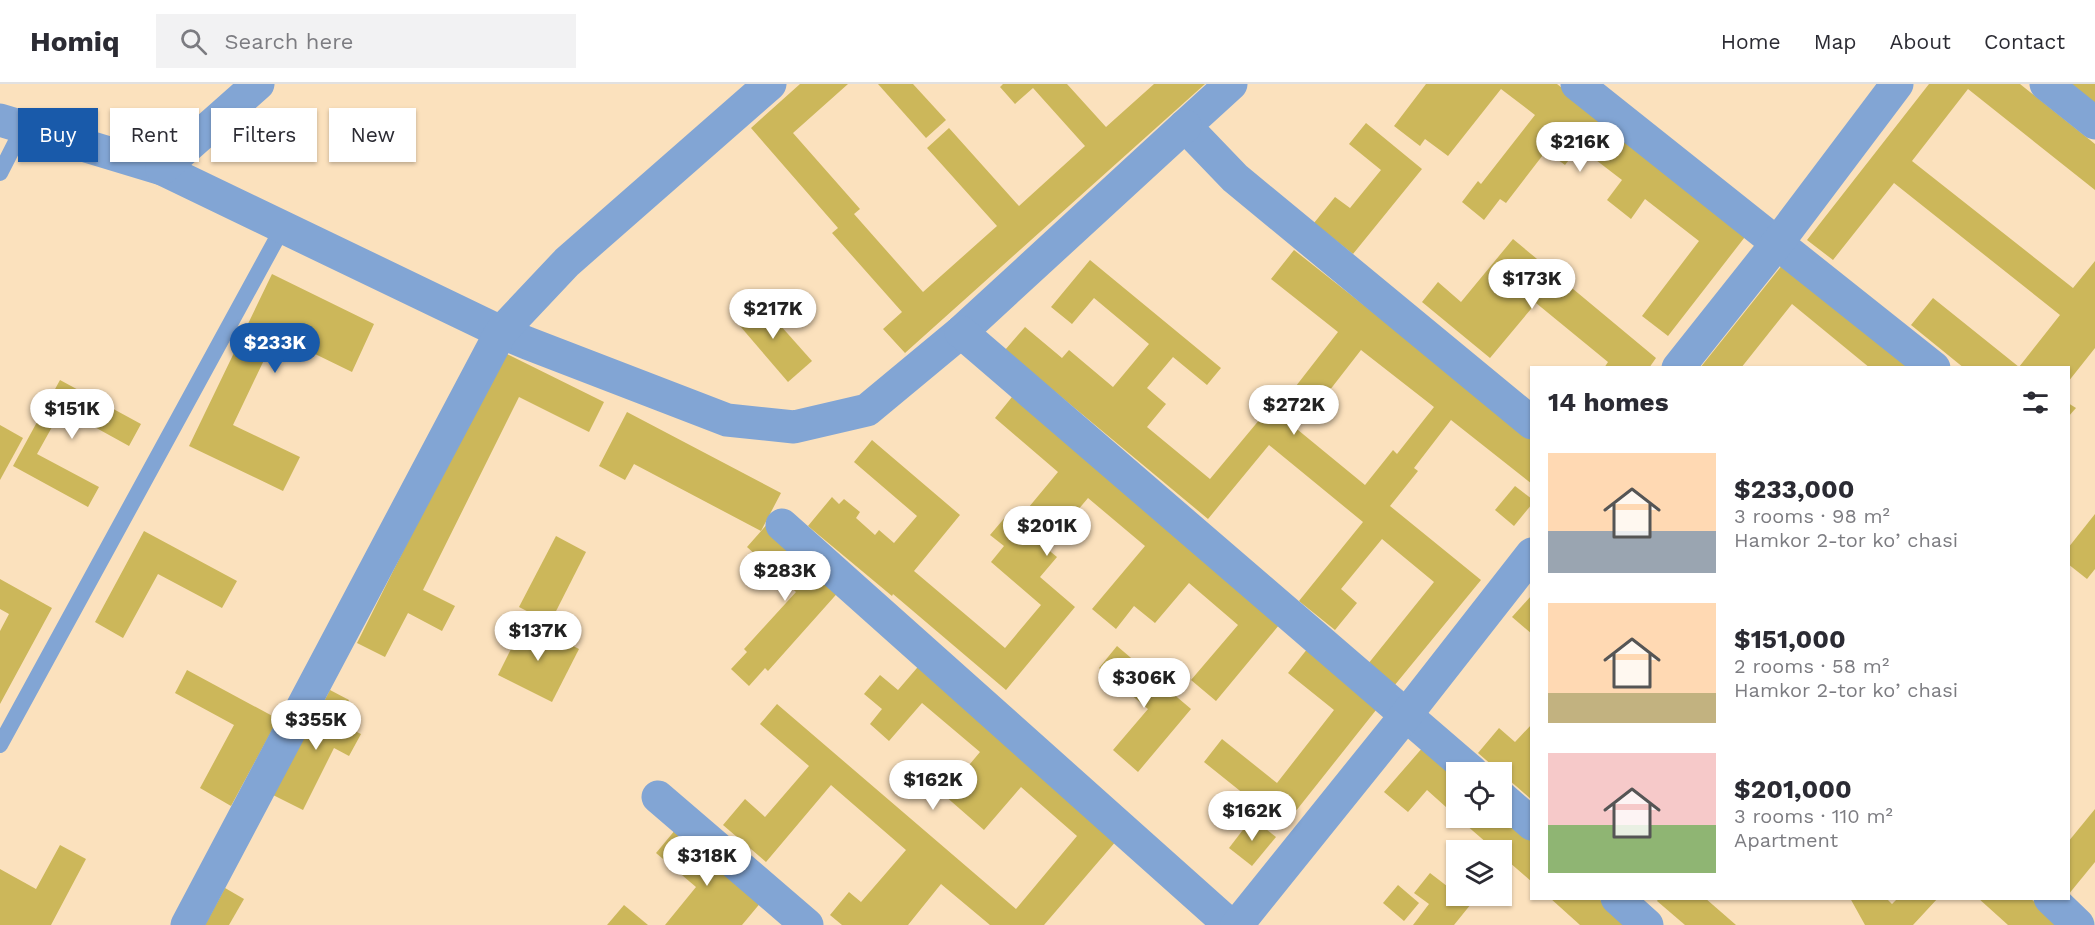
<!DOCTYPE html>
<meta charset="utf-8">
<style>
:root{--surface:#fff;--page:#f2f2f3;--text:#2b2b33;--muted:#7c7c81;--line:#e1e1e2;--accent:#195aaa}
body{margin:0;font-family:"Work Sans",sans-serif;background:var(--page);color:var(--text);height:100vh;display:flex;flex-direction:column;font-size:22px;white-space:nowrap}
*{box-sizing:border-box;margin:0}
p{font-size:20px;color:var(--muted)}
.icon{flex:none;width:33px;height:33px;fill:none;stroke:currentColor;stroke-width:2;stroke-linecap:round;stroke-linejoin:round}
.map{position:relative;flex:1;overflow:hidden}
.sheet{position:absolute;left:1530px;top:282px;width:540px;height:534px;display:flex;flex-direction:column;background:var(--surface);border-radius:0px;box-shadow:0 2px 4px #0004}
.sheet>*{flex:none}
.guide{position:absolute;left:18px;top:24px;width:570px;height:54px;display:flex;gap:12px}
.buttons{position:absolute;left:1446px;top:678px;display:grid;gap:12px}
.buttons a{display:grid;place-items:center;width:66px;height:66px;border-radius:0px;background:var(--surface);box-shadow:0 2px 4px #0004;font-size:30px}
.price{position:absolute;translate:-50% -51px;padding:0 14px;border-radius:21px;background:#fff;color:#222;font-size:20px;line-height:39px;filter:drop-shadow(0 2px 3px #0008)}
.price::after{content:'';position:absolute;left:50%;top:36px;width:18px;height:14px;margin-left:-9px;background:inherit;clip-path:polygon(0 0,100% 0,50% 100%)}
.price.current{background:var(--accent);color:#fff}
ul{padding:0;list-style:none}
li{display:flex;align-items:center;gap:18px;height:150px;padding:0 18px}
li span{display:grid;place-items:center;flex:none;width:168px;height:120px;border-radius:0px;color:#555}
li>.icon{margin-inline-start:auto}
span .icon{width:72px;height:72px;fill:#fffc;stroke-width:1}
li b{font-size:26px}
h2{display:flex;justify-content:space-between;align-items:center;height:72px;padding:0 18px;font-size:26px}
.pill{padding:0 21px;border-radius:0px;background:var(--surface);box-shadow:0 2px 4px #0004;font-size:21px;line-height:54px}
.pill.current{background:var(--accent);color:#fff}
header{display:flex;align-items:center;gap:36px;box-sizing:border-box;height:84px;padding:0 30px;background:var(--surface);border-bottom:2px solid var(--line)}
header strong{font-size:28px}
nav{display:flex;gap:33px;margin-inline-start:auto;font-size:21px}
.search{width:420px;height:54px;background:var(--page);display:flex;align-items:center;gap:15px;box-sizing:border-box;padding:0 21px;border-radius:0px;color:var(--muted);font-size:22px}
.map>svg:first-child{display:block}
.building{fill:#ccb75a}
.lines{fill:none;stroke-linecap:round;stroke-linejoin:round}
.service{stroke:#82a5d4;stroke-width:16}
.minor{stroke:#82a5d4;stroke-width:33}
</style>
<header>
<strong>Homiq</strong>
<div class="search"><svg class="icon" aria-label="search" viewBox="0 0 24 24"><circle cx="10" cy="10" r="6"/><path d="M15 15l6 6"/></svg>Search here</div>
<nav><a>Home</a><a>Map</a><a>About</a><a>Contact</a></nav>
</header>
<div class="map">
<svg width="2095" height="841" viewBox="0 0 2095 841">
<rect width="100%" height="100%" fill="#fbe1bd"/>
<g class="building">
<path d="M800 0H848L793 49 860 125 854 130 923 208 997 142 927 64 949 44 1019 122 1085 62 1033 4 1015 20 1000 3 1003 0H1067L1106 43 1154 0H1205L905 269 883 245 902 228 832 149 838 144 751 44Z"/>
<path d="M878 0H913L946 36 926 54Z"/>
<path d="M1426 0H1557L1748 149 1668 252 1642 232 1699 157 1645 115 1631 135 1607 116 1622 96 1579 63 1565 81 1546 67 1506 119 1500 115 1484 136 1462 118 1478 97 1481 100 1535 31 1501 5 1448 72 1425 55 1420 62 1394 42Z"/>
<path d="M1929 0H2020L2095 60V106L1968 5 1912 77 2073 204 2095 177V264L2068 298V284H1964L1911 241 1933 214 2019 283 2060 231 1894 99 1833 176 1807 156Z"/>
<path d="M2070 0H2095V19Z"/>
<path d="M1366 39 1422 85 1353 170 1314 139 1335 113 1350 124 1381 86 1349 60Z"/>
<path d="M1513 155 1656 274 1649 284H1604L1608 278 1536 219 1490 274 1422 218 1438 198 1461 218Z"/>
<path d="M1294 166 1532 354V400L1451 336 1414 384 1418 387 1390 422 1481 496 1394 602 1368 580 1434 498 1382 455 1341 505 1357 519 1335 546 1299 517 1363 438 1269 361 1208 435 1005 266 1025 243 1062 274 1069 266 1113 303 1149 260 1094 214 1072 240 1051 223 1090 176 1221 284 1207 301 1173 273 1147 304 1166 320 1147 343 1210 395 1270 323 1365 401 1393 366 1397 370 1434 323 1361 266 1312 329 1289 311 1338 248 1271 195Z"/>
<path d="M1787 175 1920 284H1870L1792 220 1741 284H1700Z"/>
<path d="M272 190 374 240 352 288 276 251 233 341 300 373 283 407 189 362Z"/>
<path d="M757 215 812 277 788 298 734 235Z"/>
<path d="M503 268 604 318 589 348 519 313 423 506 455 522 442 547 408 529 385 573 357 559Z"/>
<path d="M60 296 141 340 129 362 62 325 37 370 99 403 88 423 13 382Z"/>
<path d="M1016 308 1284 535 1216 617 1191 596 1238 541 1189 499 1155 539 1134 522 1116 545 1092 525 1145 462 1088 414 1046 464 1057 473 1040 493 1075 523 1006 606 893 510 892 512 808 442 832 413 839 420 844 415 860 428 856 434 875 451 879 446 894 459 917 432 854 378 872 356 960 431 914 487 1005 564 1041 521 991 478 1004 462 990 451 1007 431 1031 452 1039 442 1024 429 1058 388 995 334Z"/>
<path d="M2068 319 2076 324 2068 333Z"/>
<path d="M627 328 781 409 761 447 634 380 625 396 599 382Z"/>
<path d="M0 341 23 354 0 396Z"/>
<path d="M1515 402 1532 415V420L1514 442 1495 426Z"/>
<path d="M2095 430V485L2087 495 2068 480V464Z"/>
<path d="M769 438 842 504 768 587 765 584 749 602 731 585 747 568 744 565 796 508 747 463Z"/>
<path d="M144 447 237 497 222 524 158 490 123 554 95 538Z"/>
<path d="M556 452 586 468 550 539 519 523Z"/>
<path d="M0 495 52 524 0 620V547L9 530 0 525Z"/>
<path d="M1532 511V550L1512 533Z"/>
<path d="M525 537 579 565 552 618 498 591Z"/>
<path d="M1117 562 1191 625 1138 688 1113 666 1148 625 1099 584Z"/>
<path d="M1308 564 1380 621 1284 742 1204 678 1222 655 1277 699 1334 626 1288 589Z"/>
<path d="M923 577 1123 749 1044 841H990L941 800 908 841H842L830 831 849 808 861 818 906 766 831 701 766 778 723 741 745 715 765 733 809 682 760 640 777 620 1016 825 1077 752 1021 703 984 746 944 711 980 668 922 619 889 657 870 640 882 625 864 610 880 591 898 606Z"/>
<path d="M187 586 278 635 231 722 200 704 234 641 175 609Z"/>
<path d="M330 606 349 616 338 639 361 650 349 672 334 664 303 726 273 711 316 627 318 629Z"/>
<path d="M1532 640V716L1478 669 1499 644 1515 658Z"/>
<path d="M1424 662 1456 690V732L1427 706 1408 728 1384 708Z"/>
<path d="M2095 725V778L2068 811V758Z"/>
<path d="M1252 734 1276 753 1252 782 1229 764Z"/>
<path d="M1458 734H1502L1532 755V798L1502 772V766H1495Z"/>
<path d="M676 745 762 817 742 841H665L696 803 656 769Z"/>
<path d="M60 761 86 775 51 841H0V785L36 805Z"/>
<path d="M1430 789 1456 809V812H1460L1471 820 1454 841H1413L1429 820 1414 809Z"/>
<path d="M1398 801 1419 819 1404 837 1383 819Z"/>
<path d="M225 804 244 815 229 841H205Z"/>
<path d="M1550 814H1598L1628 841H1580Z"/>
<path d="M1659 814H1705L1736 841H1685L1657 817Z"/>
<path d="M1850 814H1886L1892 820 1898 814H1938L1913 841H1865Z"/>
<path d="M1978 814H2030L2060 841H2008Z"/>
<path d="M624 821 648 841H607Z"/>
</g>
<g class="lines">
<g class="service">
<path d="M0 89 23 44"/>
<path d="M0 661 283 143"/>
</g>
<g class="minor">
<path d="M1231 0 1185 42 1235 94 1532 339"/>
<path d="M1577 0 1934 284"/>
<path d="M2046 0 2095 39"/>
<path d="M0 36 162 85 501 248 527 259 727 336 794 343 867 326 961 248 1185 42"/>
<path d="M162 85 258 0"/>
<path d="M961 248 1472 688"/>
<path d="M1678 284 1778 158 1897 0"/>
<path d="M782 441 1230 841"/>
<path d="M658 713 807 841"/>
<path d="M1502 714 1532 740"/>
<path d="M1617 814 1647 841"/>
<path d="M2050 814 2078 841"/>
<path d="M187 841 501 248 567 178 770 0"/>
<path d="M1237 841 1406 631 1532 470"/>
</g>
</g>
</svg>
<div class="buttons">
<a><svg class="icon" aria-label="locate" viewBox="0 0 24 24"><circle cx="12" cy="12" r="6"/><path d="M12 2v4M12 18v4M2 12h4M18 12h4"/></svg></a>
<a><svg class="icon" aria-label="layers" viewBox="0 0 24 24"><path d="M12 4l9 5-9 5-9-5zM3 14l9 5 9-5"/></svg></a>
</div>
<b class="price" style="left:1580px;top:89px">$216K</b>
<b class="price" style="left:1532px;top:226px">$173K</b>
<b class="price" style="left:773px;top:256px">$217K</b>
<b class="price current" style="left:275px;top:290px">$233K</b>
<b class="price" style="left:1294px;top:352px">$272K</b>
<b class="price" style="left:72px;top:356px">$151K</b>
<b class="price" style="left:1047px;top:473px">$201K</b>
<b class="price" style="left:785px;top:518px">$283K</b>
<b class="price" style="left:538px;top:578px">$137K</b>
<b class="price" style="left:1144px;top:625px">$306K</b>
<b class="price" style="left:316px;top:667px">$355K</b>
<b class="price" style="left:933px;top:727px">$162K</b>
<b class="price" style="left:1252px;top:758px">$162K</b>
<b class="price" style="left:707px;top:803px">$318K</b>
<div class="guide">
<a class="pill current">Buy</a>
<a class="pill">Rent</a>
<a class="pill">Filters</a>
<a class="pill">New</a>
</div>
<section class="sheet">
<h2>14 homes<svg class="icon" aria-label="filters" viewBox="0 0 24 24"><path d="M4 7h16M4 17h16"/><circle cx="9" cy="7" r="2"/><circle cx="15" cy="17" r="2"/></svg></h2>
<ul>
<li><span style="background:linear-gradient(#ffd9b3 65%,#9aa5b1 0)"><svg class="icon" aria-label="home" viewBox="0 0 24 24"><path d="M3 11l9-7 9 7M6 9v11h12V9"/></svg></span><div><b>$233,000</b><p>3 rooms · 98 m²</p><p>Hamkor 2-tor koʼchasi</p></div></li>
<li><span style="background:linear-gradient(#ffd9b3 75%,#c2b280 0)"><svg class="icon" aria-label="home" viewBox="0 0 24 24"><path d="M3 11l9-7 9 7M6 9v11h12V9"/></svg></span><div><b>$151,000</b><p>2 rooms · 58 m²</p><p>Hamkor 2-tor koʼchasi</p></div></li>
<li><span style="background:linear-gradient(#f6c9c9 60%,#8fb573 0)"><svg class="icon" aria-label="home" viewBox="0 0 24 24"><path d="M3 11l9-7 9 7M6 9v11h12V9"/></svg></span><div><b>$201,000</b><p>3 rooms · 110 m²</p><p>Apartment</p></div></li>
</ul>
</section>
</div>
